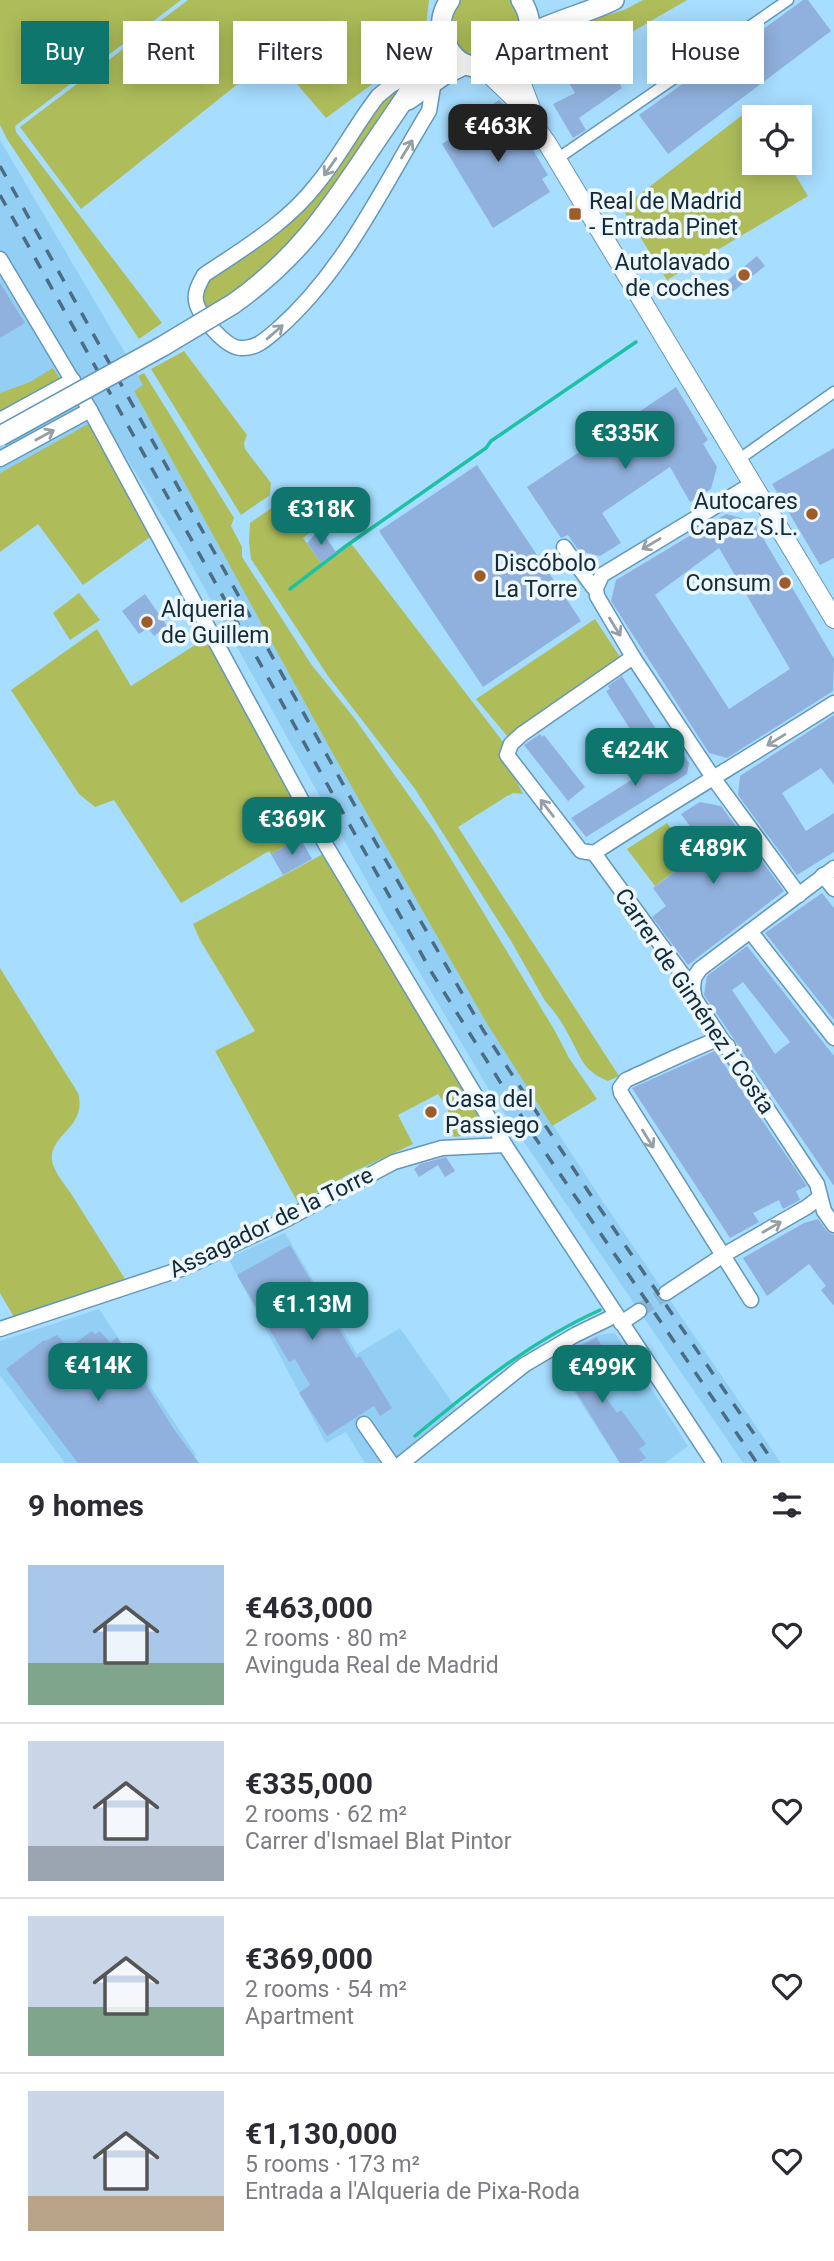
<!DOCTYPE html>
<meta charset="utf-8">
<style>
:root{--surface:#fff;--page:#f7f7f7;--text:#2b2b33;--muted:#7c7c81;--line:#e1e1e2;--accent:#0f766e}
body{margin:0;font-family:Roboto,sans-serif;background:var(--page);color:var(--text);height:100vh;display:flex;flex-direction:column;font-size:26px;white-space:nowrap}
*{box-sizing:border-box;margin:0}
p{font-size:23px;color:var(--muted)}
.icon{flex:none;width:38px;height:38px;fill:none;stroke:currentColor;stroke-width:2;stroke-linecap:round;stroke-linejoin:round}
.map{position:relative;height:1463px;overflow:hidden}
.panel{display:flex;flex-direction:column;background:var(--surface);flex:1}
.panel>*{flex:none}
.top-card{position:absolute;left:21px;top:21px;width:793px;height:63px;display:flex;gap:14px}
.buttons{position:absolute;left:742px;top:105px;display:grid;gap:14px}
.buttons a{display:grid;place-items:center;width:70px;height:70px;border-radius:0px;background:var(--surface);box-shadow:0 4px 18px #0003;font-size:35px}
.price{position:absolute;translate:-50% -60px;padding:0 16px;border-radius:14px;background:var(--accent);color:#fff;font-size:23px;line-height:46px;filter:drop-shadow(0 2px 4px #0008)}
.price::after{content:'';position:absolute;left:50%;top:42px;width:21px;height:16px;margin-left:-10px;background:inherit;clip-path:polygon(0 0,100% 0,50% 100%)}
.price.selected{background:#222;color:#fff}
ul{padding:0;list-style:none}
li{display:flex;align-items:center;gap:21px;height:175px;padding:0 28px}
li+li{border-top:2px solid var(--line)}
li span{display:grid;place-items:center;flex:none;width:196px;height:140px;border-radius:0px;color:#555}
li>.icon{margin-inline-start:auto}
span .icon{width:84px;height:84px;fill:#fffc;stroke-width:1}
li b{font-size:30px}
h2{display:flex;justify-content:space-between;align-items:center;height:84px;padding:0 28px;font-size:30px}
.tag{padding:0 24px;border-radius:0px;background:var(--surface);box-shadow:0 4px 18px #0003;font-size:24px;line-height:63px}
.tag.selected{background:var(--accent);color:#fff}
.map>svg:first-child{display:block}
.built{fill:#93cff5}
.green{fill:#aebd5a}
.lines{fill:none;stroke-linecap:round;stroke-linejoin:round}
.stream{stroke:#1fc1a4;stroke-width:3.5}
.building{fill:#90b1dd;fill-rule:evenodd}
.minor-tunnel{stroke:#8ab9d7;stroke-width:14;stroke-dasharray:14 7;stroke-linecap:butt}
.pedestrian-casing{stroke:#6498b8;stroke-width:13}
.minor-casing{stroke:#6498b8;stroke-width:17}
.tertiary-casing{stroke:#6498b8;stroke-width:20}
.secondary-casing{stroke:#6498b8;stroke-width:22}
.pedestrian{stroke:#fff;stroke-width:10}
.minor{stroke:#fff;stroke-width:14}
.tertiary{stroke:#fff;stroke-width:18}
.secondary{stroke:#fff;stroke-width:19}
.rail{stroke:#4b6c81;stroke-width:3.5;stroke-dasharray:12 12;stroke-linecap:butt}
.secondary-bridge-casing{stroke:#6498b8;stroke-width:22;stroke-linecap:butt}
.secondary-bridge{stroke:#fff;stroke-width:19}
.oneway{stroke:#969fa5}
.poi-dot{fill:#9e5d28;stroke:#edf7fe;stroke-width:2.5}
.labels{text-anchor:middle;stroke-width:7;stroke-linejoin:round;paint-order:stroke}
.poi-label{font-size:23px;fill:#152a37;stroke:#edf7fe;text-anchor:start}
.street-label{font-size:23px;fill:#152a37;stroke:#edf7fe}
</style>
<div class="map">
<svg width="834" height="1463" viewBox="0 0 834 1463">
<rect width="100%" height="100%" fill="#a7ddff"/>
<g class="built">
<path d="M0 140 144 385 134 391 333 754 486 1022 603 1202 781 1463H743L494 1098 385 914 185 553 102 418 0 473Z"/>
<path d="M285 1233 357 1354 400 1328 456 1408 389 1463H365L346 1432 326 1443 228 1258Z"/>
<path d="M99 1309 196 1455 188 1463H65L0 1375V1341Z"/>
<path d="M615 1333 688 1446 665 1463H620L552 1358 598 1335Z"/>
</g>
<g class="green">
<path d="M0 0H181L15 126 16 132 162 323 139 339 7 139 0 125Z"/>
<path d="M188 0H429L424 43 419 53 405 60 326 118 273 56 81 209 20 127Z"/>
<path d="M461 0H512C514 4 519 9 520 14 534 57 460 79 452 30 450 19 453 8 461 0Z"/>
<path d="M643 0H687L542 84C538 74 536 67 543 58 556 39 573 47 587 35 592 31 591 26 590 20L624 10Z"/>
<path d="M407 80 380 117 350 165 294 241 249 283 208 309C205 303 201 296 203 289 208 271 246 255 260 242 312 190 349 124 407 80Z"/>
<path d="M754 106 761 117H754V163H788L808 196 667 280 622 208Z"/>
<path d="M184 351 247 435 244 443 245 449 271 483 270 495 241 515 151 369Z"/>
<path d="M53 368 60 379 0 412V393L30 382Z"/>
<path d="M144 373 234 518 231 526 242 547V557L311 664 355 719 434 831 555 1031 569 1058 597 1099 552 1126 486 1022 333 754 134 391 143 385 138 376Z"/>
<path d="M90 423 153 535 83 585 38 524 0 552V473Z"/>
<path d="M283 500 309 533 303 538 321 563 350 542 507 747 505 758 523 794 514 793 507 796 458 827 619 1076 608 1081C581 1070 581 1056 568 1034 562 1022 554 1011 545 1001L511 941 415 789 328 676 251 559 249 542 250 523Z"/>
<path d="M79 593 100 620 70 640 53 613Z"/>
<path d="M595 619 620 657 508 737 476 699Z"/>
<path d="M97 629 131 686 206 638 311 831 271 854 269 851 181 903 114 800 95 807 79 794 11 690Z"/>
<path d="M667 823 692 858 655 886 627 849Z"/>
<path d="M325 853 487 1129 473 1134 454 1137 447 1107 438 1094 398 1115 413 1144 351 1173 298 1203 215 1051 255 1031 200 940 193 924Z"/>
<path d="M0 968 78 1093C88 1127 49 1134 52 1160 53 1170 64 1184 70 1192 88 1221 107 1250 125 1279L67 1301 14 1317 0 1293Z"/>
</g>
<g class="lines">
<g class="stream">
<path d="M290 589 346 546 486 448 491 441 636 342"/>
<path d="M415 1436C473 1388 531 1341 600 1310"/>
</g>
</g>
<g class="building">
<path d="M803 0H808L831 31 668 154 639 115 726 53 728 55Z"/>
<path d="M598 54H601L622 88 579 118 586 130 573 138 553 104 575 93 566 78 568 77V72Z"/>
<path d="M499 100 508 109 548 175 542 179 550 192 493 228 442 144 468 128 464 122Z"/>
<path d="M757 256 765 266 730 294 723 284Z"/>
<path d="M0 283 25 323 0 338Z"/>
<path d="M676 387 708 440 703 444 717 467 711 489 690 502 670 467 602 513 621 543 600 556 579 551 568 535 561 538 527 487Z"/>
<path d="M834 448V558L820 565 772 484Z"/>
<path d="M477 465 581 621 483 687 379 531Z"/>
<path d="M726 514 753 521 834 659 833 691 727 758 709 753 611 601 616 580ZM719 548 790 669 729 709 655 595Z"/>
<path d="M317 532 325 536 336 552 321 563 307 543Z"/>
<path d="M145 594 167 626 154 636 148 628 139 634 122 611Z"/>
<path d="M622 676 661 737 642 748 606 691 610 689 608 686Z"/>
<path d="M834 715V785L821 768 782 793 806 831 834 813V852L797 875 738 795 740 776Z"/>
<path d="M669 732 689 763 687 774 586 837 571 818 633 779 623 761 637 752 648 770 672 755 661 737Z"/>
<path d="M540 734 542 737 544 735 585 787 568 801 524 745Z"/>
<path d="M700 802 721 806 784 891 688 965 652 917 666 906 653 888 706 848 681 814Z"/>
<path d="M300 838 312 859 283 875 271 854Z"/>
<path d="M822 893 834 908V1020L765 933Z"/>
<path d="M747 946 834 1056V1186L704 995 707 976ZM743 982 790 1042 775 1054 732 990Z"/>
<path d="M715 1051 807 1186 796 1191 800 1200 783 1209 779 1200 753 1213 759 1222 730 1238 632 1088Z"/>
<path d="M446 1157 455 1171 445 1177 438 1165 419 1177 414 1169 420 1164Z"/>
<path d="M818 1219 827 1231 834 1235V1306L821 1290 826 1286 809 1264 767 1296 743 1258 804 1223Z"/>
<path d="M290 1245 356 1358 360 1356 392 1408 380 1416 374 1406 327 1436 299 1393 310 1385 295 1359 289 1362 237 1275Z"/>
<path d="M92 1331 95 1334 100 1331 110 1343 117 1337 173 1428 199 1463H78L6 1369 44 1340 45 1341 57 1335 68 1348Z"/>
<path d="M597 1337 602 1347 592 1353 595 1358 570 1378 605 1374 613 1387 600 1390 617 1413 621 1410 646 1444 639 1449 646 1458 638 1463H620L556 1359Z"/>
</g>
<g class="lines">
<path class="minor-tunnel" d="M639 1311 666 1293"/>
<g class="pedestrian-casing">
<g id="pedestrian">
<path d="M557 159 788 0"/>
<path d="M738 460 834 392"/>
</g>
</g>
<g class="minor-casing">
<g id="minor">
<path d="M424 67 390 86 378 96C356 124 340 156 317 184 287 223 244 248 204 275 199 284 193 294 197 305 202 319 226 348 241 348 257 349 267 338 278 329 345 270 383 186 429 111L434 81"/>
<path d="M0 259 90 410 327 847 505 1145 714 1463"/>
<path d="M0 420 73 380"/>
<path d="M0 459 90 410"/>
<path d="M752 484 602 575 596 588 597 596 633 657 714 779 799 895"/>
<path d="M564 547 593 587 596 588"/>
<path d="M594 853 693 989 695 999 817 1184 824 1211 834 1225"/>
<path d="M594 853 581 851 507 755 511 744 522 734 633 657"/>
<path d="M594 853C673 801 754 754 834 703"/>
<path d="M823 875 834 889"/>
<path d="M750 931 834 1038"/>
<path d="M693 989 694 978 700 969 834 868"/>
<path d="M728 1046C725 1044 722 1040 719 1040 712 1039 638 1075 626 1080L620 1088 621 1093 751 1300"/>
<path d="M666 1293 722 1256 807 1207 820 1197"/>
<path d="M621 1323 639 1311"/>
<path d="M0 1329 184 1268 283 1221 394 1162 442 1148 505 1145"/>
<path d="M364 1424 391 1463"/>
<path d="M402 1463 524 1365 575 1335 616 1315"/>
</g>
</g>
<g class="tertiary-casing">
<g id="tertiary">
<path d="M519 52 521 82 532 111"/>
<path d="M484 69 516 100 547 143 834 619"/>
</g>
</g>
<g class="secondary-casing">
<g id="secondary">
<path d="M450 0C441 12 439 27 445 41 468 99 557 54 521 0"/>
<path d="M528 35C555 20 586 14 614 0"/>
<path d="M408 100 444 75 466 64"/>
<path d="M233 304C298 258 328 212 371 148 396 111 422 75 442 35"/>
</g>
</g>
<use href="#pedestrian" class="pedestrian"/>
<use href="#minor" class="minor"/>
<use href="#tertiary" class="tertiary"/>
<use href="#secondary" class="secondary"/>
<g class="rail">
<path d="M0 166 364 822 483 1030 588 1191 774 1463"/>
<path d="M0 195 432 973 532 1133 757 1463"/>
</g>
<g class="secondary-bridge-casing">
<path id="secondary-bridge" d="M0 436 163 346 233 304"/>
</g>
<use href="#secondary-bridge" class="secondary-bridge"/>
</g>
<defs><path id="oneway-shaft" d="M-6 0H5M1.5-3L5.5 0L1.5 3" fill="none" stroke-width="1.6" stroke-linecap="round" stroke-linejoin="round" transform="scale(1.75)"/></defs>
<g class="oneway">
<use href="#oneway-shaft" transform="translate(407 149) rotate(-58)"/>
<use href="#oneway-shaft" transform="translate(330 167) rotate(125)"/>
<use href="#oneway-shaft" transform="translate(275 332) rotate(-41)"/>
<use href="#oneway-shaft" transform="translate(45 435) rotate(-29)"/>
<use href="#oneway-shaft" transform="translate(651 544) rotate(149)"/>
<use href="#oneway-shaft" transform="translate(615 627) rotate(58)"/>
<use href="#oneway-shaft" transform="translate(776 740) rotate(148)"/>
<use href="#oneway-shaft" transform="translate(547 808) rotate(-128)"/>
<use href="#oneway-shaft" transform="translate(648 1139) rotate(58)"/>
<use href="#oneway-shaft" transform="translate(772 1227) rotate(-30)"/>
</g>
<g class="poi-dot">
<rect x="568" y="207" width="14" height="14" rx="3.5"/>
<circle cx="744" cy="275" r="7"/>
<circle cx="812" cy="514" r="7"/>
<circle cx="480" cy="576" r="7"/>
<circle cx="785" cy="583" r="7"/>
<circle cx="147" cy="622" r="7"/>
<circle cx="431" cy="1112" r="7"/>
</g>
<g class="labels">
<g class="poi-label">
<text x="589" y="209">Real de Madrid<tspan x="589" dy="26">- Entrada Pinet</tspan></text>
<text x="730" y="270" text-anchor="end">Autolavado<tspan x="730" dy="26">de coches</tspan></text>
<text x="798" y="509" text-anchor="end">Autocares<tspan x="798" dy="26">Capaz S.L.</tspan></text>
<text x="494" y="571">Discóbolo<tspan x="494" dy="26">La Torre</tspan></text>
<text x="771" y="591" text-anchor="end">Consum</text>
<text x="161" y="617">Alqueria<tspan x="161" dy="26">de Guillem</tspan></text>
<text x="445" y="1107">Casa del<tspan x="445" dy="26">Passiego</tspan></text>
</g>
<g class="street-label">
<text transform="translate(695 1001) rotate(56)" y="8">Carrer de Giménez i Costa</text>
<text transform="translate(271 1222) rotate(-26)" y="8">Assagador de la Torre</text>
</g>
</g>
</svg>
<div class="buttons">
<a><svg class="icon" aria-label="locate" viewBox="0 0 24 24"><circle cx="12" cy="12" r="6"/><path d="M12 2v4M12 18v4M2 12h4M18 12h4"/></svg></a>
</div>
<b class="price selected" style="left:498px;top:164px">€463K</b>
<b class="price" style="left:625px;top:471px">€335K</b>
<b class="price" style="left:321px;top:547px">€318K</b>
<b class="price" style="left:635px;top:788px">€424K</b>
<b class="price" style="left:292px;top:857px">€369K</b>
<b class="price" style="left:713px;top:886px">€489K</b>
<b class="price" style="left:312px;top:1342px">€1.13M</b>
<b class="price" style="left:98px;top:1403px">€414K</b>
<b class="price" style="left:602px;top:1405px">€499K</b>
<div class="top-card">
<a class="tag selected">Buy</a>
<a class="tag">Rent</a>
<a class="tag">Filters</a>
<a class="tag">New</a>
<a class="tag">Apartment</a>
<a class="tag">House</a>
</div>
</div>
<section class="panel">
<h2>9 homes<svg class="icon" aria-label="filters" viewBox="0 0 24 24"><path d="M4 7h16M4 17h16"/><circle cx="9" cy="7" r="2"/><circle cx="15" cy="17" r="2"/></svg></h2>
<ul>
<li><span style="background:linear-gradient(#a9c7e8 70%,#7fa58c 0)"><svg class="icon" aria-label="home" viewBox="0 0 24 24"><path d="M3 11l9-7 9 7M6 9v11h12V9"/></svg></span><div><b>€463,000</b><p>2 rooms · 80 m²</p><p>Avinguda Real de Madrid</p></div><svg class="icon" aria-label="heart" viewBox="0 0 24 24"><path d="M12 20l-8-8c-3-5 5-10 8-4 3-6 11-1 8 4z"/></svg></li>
<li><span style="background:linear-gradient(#c9d6e8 75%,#9aa5b1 0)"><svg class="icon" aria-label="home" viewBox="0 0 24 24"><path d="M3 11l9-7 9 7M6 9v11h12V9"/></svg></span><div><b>€335,000</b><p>2 rooms · 62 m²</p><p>Carrer d'Ismael Blat Pintor</p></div><svg class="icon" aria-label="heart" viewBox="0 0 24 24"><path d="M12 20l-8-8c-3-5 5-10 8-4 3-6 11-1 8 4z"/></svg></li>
<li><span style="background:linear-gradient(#c9d6e8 65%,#7fa58c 0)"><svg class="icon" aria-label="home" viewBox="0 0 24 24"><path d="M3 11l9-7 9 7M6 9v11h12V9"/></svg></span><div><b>€369,000</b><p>2 rooms · 54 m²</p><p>Apartment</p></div><svg class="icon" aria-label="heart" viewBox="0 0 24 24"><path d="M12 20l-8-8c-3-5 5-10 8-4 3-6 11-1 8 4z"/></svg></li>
<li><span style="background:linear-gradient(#c9d6e8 75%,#b9a48a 0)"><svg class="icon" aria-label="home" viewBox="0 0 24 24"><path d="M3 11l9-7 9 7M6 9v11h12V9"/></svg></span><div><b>€1,130,000</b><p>5 rooms · 173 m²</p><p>Entrada a l'Alqueria de Pixa-Roda</p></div><svg class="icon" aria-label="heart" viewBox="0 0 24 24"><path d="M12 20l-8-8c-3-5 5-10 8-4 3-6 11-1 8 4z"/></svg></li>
</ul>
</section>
